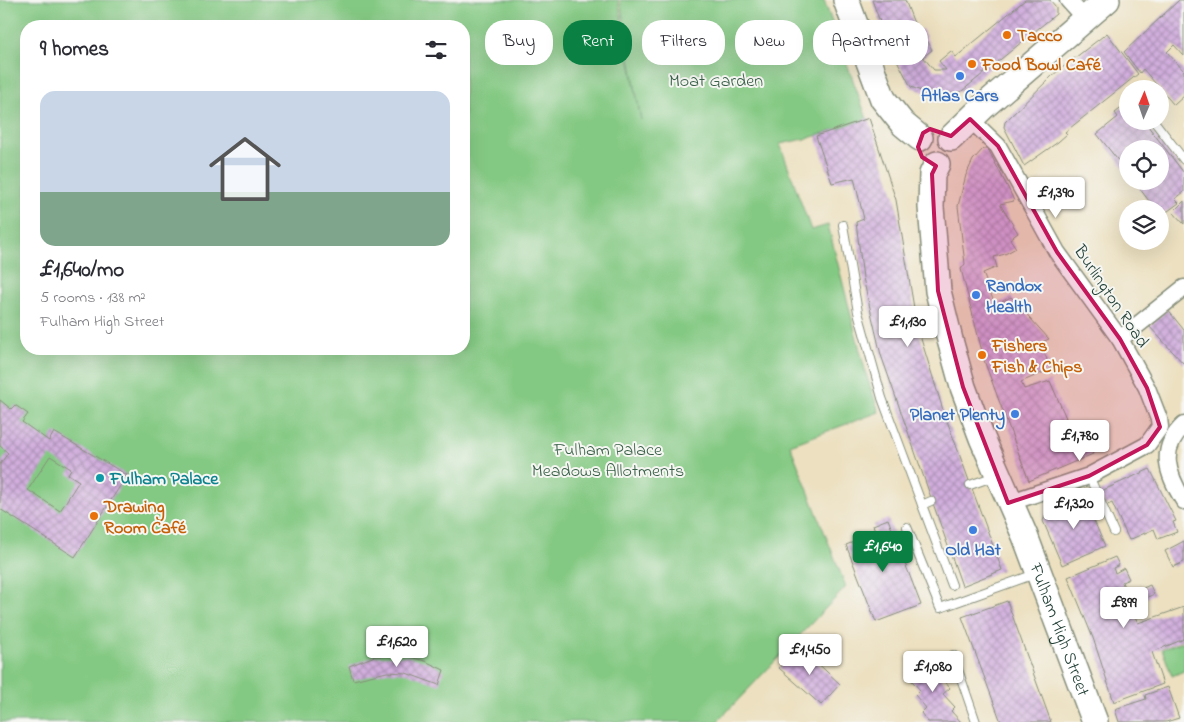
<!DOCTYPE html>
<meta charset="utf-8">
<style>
:root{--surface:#fff;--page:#f7f7f7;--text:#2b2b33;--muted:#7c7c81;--accent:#0b8043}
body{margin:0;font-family:"Indie Flower",sans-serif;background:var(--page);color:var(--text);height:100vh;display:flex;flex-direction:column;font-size:19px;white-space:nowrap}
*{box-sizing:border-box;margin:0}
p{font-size:16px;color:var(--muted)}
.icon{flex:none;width:28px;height:28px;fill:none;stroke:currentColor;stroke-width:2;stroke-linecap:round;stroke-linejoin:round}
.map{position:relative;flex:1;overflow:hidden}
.sheet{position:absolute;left:20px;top:20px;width:450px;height:335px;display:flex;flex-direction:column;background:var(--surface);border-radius:20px;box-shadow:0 5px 20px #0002}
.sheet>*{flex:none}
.banner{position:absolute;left:485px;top:20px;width:475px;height:45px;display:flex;gap:10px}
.needle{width:32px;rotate:2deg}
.tools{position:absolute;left:1119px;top:80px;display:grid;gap:10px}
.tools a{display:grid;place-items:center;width:50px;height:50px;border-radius:50%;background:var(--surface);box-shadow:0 5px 20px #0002;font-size:25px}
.price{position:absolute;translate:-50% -42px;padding:0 11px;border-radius:5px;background:#fff;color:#222;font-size:16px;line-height:32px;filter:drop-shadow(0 1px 2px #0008)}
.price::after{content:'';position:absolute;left:50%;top:30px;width:15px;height:11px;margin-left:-8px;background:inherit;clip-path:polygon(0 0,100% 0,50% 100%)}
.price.current{background:var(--accent);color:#fff}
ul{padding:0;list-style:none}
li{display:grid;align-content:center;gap:10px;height:265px;padding:0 20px}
li span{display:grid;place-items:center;height:155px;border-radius:15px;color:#555}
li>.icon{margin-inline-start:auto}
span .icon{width:90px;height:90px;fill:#fffc;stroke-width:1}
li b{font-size:21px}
h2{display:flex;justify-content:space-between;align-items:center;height:60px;padding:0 20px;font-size:21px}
.tag{padding:0 18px;border-radius:20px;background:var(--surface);box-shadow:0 5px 20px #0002;font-size:18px;line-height:45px}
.tag.current{background:var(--accent);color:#fff}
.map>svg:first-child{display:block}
.garden{fill:#84c983;stroke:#52835c;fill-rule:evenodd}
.building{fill:url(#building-cross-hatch);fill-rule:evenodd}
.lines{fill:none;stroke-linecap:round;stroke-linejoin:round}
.lane-casing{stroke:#868e7a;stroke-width:10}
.street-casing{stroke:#868e7a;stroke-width:19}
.primary-casing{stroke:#868e7a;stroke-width:28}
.lane{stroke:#fff;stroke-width:8}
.street{stroke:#fff;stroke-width:16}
.primary{stroke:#fff;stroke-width:25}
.marked{fill:#c2185b;fill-opacity:0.2;stroke:#c2185b;stroke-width:4;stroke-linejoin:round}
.food-dot{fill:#e8710a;stroke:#f6f6f2;stroke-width:2}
.shop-dot{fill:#3f7fe0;stroke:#f6f6f2;stroke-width:2}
.culture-dot{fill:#0f9aa8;stroke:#f6f6f2;stroke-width:2}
.labels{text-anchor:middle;stroke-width:4;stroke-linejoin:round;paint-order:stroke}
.food-label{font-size:18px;font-weight:bold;fill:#c56008;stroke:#f6f6f2;text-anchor:start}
.park-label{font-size:18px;fill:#386048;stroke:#f6f6f2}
.shop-label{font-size:18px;font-weight:bold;fill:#366cbe;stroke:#f6f6f2}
.street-label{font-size:18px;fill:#1f3d34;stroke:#f6f6f2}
.culture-label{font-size:18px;font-weight:bold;fill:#0d838f;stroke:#f6f6f2;text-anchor:start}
</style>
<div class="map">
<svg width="1184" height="722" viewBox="0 0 1184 722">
<defs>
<pattern id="building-cross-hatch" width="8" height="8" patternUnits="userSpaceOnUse" patternTransform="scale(1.25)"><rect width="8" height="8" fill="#d1aedd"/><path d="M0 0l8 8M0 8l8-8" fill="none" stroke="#a98fb4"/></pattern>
</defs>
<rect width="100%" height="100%" fill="#f6f6f2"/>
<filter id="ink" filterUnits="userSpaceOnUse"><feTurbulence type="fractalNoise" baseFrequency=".02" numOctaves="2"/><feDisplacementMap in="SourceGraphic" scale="10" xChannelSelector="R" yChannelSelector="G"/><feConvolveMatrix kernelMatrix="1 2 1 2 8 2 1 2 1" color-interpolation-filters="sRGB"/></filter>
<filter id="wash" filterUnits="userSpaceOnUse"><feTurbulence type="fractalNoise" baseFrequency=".0096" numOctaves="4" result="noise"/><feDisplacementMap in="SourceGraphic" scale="20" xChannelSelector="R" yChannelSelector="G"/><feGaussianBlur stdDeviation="1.12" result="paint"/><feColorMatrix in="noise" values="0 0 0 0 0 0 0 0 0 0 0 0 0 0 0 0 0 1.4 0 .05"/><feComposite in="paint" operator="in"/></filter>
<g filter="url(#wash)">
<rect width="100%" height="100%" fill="#ece0c0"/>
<g class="garden">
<path d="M0 0H618L641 120 620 0H824L867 119 809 138 780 144 811 230 828 225 866 374 879 412 790 445 846 587 717 722H0ZM26 26H464V349H26Z"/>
<path d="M1184 641V671L1172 676 1162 649Z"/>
</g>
<g id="blocks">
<g class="building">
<path d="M872 0H905L917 31 922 29 932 50 923 57 934 70H946L939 61 951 51 956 57 1025 0H1050L1056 7V14L962 91 947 95 929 94 911 87 887 41Z"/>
<path d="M1179 0H1184V56L1174 45 1167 52 1184 71V96L1174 105 1143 69 1140 73 1124 52Z"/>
<path d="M1107 33 1138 74 1065 132 1067 134 1058 142 1024 166 1004 127 1005 122 1053 75Z"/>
<path d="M1128 103V121H1144L1184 173V192L1175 199 1179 203 1161 216 1160 209H1155L1134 181H1160V149H1128V173L1097 134 1118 117 1115 113Z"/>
<path d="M869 118 896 200 917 326 943 410 1002 570 962 586 881 355 863 278 856 222 864 219 854 178 832 183 816 136Z"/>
<path d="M983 149H988L1010 192 1014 201 1000 204 1018 233 1010 239 1016 248 1005 254 994 257 997 267 983 273 995 305 1011 297 1049 339 1040 343 1051 369 1021 382 1024 389 1050 381 1066 418 1059 424 1072 451 1089 445 1093 454 1029 481 985 363 961 269 965 264 958 206 966 175 973 160Z"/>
<path d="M1184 201V224L1173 212Z"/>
<path d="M1167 309 1184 330V364L1149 326Z"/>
<path d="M0 400 11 409 15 405 28 414 22 422 49 441 54 432 127 475 75 557 0 509V464L8 453 0 446ZM50 456 71 469 68 474 79 481 60 511 28 490Z"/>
<path d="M1150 469 1176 521 1173 522 1177 532 1158 539 1154 529 1129 540 1112 503 1105 506 1099 492Z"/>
<path d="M1094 495 1100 510 1091 514 1105 546 1062 565 1043 521 1046 513Z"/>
<path d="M888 519 921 605 876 622 846 545 876 533 873 525Z"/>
<path d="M1184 541V562L1173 567 1165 551Z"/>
<path d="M1115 557 1119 565 1113 568 1115 573 1124 568 1129 579 1122 582 1127 595 1150 585 1154 594 1130 606 1138 623 1184 607V639L1152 652 1163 684 1114 702 1093 638 1068 577Z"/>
<path d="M1007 601 1051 722H1001L962 617Z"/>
<path d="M799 646 840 684 821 705 779 668Z"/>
<path d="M375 656H406L425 661 444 670 439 685 406 673 387 672 353 680 349 666Z"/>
<path d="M931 659 943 670 938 674 950 688 943 694 955 707 951 711 961 722H928L921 713 926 708 915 695 920 690 906 674Z"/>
<path d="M1168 687 1179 718 1166 722H1119L1115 709 1146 699 1145 695Z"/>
</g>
</g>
</g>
<g filter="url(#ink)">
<use href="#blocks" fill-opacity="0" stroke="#868e7a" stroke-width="1"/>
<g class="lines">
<g class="lane-casing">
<g id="lane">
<path d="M1154 121 1184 160"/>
<path d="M843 225 858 312 882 398 952 585"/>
<path d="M1089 476 1114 532"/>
<path d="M970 485 995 476"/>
<path d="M922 505 931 501"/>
<path d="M907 527 940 608 1035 574"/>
<path d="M953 655 976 722"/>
</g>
</g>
<g class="street-casing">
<g id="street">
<path d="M1068 0 1085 19"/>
<path d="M970 119 998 146 1057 252 1120 339 1147 388 1159 419 1160 427 1147 445 1089 476 1008 503"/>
<path d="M1120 339 1184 288"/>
<path d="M1184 425C1158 449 1167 474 1184 501"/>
</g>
</g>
<g class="primary-casing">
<g id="primary">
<path d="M846 0 883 99 903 124 920 138"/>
<path d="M951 138 983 107 1107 0"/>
<path id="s1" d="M937 164 932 174 931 207 938 291 950 340 963 387 982 438 1025 536 1095 722"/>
</g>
</g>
<use href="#lane" class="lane"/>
<use href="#street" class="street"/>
<use href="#primary" class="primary"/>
</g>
</g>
<path class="marked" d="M970 119 998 146 1057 252 1120 339 1147 388 1160 427 1147 445 1089 476 1008 503 963 387 938 291 932 174 936 166 922 157 918 147 923 133 930 129 951 136Z"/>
<g class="food-dot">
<circle cx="1007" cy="35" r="5"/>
<circle cx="972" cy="64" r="5"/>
<circle cx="982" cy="355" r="5"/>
<circle cx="94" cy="516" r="5"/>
</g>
<g class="shop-dot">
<circle cx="960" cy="76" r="5"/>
<circle cx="976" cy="295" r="5"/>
<circle cx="1015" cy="414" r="5"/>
<circle cx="973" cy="530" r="5"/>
</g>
<circle class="culture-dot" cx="100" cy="478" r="5"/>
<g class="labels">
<g class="food-label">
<text x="1017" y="41">Tacco</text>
<text x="982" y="70">Food Bowl Café</text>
<text x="992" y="351">Fishers<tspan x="992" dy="21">Fish &amp; Chips</tspan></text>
<text x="104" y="512">Drawing<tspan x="104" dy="21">Room Café</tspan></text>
</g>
<g class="park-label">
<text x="716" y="86">Moat Garden</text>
<text x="608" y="455">Fulham Palace<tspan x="608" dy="21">Meadows Allotments</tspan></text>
</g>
<g class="shop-label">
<text x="960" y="101">Atlas Cars</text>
<text x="986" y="291" text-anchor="start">Randox<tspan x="986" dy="21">Health</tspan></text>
<text x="1005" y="420" text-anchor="end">Planet Plenty</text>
<text x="973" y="555">Old Hat</text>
</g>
<g class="street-label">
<text transform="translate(1112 296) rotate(56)" y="6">Burlington Road</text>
<text dy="6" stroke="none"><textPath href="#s1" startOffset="489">Fulham High Street</textPath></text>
</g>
<g class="culture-label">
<text x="110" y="484">Fulham Palace</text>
</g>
</g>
</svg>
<div class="tools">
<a><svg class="needle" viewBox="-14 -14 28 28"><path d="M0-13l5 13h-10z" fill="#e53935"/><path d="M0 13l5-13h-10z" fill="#7c7c81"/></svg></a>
<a><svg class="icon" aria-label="locate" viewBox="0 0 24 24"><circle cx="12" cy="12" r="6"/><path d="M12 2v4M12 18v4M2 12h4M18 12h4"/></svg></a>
<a><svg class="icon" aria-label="layers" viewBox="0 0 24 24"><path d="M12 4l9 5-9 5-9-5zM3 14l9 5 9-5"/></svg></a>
</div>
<b class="price" style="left:1056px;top:219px">£1,390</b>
<b class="price" style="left:908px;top:348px">£1,130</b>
<b class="price" style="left:1080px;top:462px">£1,780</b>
<b class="price" style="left:1074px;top:530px">£1,320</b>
<b class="price current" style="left:883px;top:573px">£1,640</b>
<b class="price" style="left:1124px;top:629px">£899</b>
<b class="price" style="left:397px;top:668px">£1,620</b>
<b class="price" style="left:810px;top:676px">£1,450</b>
<b class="price" style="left:933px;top:693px">£1,080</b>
<div class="banner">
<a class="tag">Buy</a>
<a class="tag current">Rent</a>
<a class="tag">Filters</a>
<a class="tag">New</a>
<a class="tag">Apartment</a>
</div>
<section class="sheet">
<h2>9 homes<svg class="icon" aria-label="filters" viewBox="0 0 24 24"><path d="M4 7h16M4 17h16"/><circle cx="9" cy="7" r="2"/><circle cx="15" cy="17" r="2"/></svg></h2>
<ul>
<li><span style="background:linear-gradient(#c9d6e8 65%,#7fa58c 0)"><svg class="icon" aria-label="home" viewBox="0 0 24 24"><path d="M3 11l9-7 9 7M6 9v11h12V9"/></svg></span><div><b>£1,640/mo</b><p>5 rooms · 138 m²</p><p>Fulham High Street</p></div></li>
</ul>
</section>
</div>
